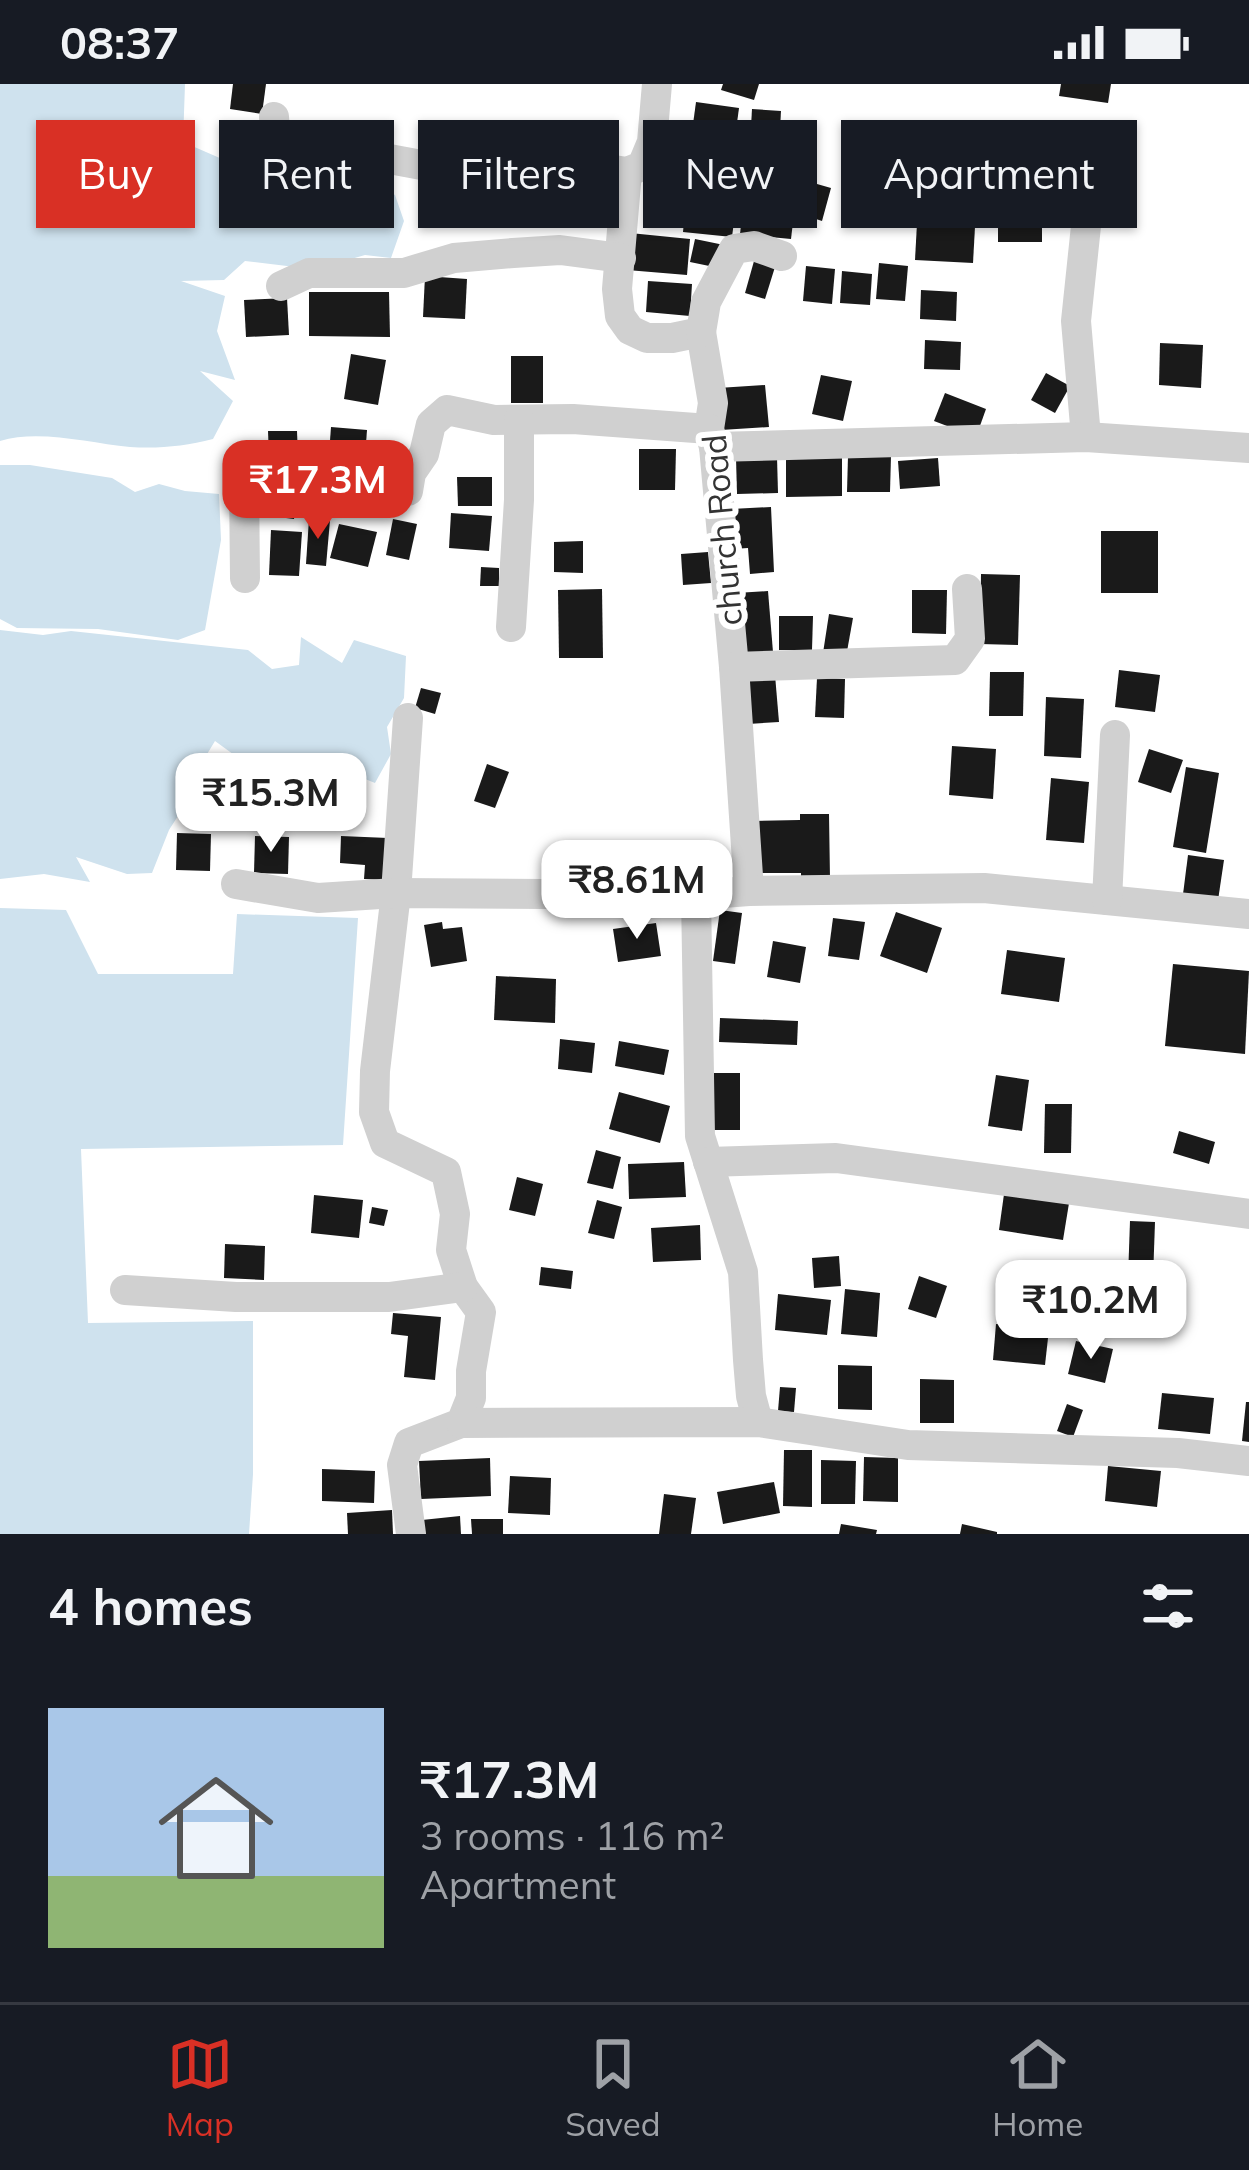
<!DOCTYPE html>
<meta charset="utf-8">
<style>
:root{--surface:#171b24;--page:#20242c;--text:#f1f3f6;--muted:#9ea1a6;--line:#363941;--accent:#d93025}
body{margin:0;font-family:Mulish,sans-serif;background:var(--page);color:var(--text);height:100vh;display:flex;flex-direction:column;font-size:45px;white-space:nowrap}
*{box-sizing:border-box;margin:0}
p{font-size:39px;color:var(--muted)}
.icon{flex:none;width:66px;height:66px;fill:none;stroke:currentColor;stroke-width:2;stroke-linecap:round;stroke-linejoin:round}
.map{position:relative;height:1450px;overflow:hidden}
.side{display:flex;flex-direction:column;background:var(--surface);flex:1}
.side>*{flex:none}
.guide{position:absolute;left:36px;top:36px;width:1179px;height:108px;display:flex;gap:24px}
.price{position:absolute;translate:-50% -102px;padding:0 27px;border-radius:24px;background:#fff;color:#222;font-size:39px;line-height:78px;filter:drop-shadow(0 3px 6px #0008)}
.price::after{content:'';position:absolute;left:50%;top:72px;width:36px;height:27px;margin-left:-18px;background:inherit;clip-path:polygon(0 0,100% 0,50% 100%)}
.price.current{background:var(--accent);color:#fff}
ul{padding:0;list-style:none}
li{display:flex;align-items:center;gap:36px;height:300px;padding:0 48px}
li span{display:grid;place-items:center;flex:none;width:336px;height:240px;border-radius:0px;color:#555}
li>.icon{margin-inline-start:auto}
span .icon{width:144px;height:144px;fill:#fffc;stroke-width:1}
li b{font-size:51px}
h2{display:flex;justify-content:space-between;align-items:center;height:144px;padding:0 48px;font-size:51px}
.tag{padding:0 42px;border-radius:0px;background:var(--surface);box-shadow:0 3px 9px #0004;font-size:42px;line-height:108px}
.tag.current{background:var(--accent);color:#fff}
.status{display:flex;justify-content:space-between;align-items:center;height:84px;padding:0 60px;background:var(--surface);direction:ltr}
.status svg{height:33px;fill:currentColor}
.menu{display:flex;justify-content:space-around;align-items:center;height:168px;border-top:3px solid var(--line);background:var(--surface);font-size:33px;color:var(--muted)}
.menu a{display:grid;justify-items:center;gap:6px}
.menu .current{color:var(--accent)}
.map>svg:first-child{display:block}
.water{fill:#cfe2ee}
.building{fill:#1a1a1a}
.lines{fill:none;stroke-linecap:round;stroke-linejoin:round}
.minor{stroke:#d0d0d0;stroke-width:30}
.labels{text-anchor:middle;stroke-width:12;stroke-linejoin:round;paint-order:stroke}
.street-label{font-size:33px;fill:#333;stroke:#fff}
</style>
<div class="status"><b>08:37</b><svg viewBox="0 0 49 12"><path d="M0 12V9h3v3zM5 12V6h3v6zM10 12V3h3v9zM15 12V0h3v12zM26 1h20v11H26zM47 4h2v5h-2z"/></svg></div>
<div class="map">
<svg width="1249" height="1450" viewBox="0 0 1249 1450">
<rect width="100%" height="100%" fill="#fff"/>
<g class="water">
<path d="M0 0H185L183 58 245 85 274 77 332 88 357 87 395 111 404 137 391 174 365 171 327 182H287L245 177 224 196 181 197 225 212 217 247 235 296 200 287 233 317 213 355C185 362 159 365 130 363 89 359 39 345 0 357Z"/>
<path d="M0 381H30L112 394 135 408 159 400 185 407 219 410 221 456 205 546 178 556 98 545 17 544 0 535Z"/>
<path d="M0 546 43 551 71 547 248 566 272 585 299 581 301 553 342 579 354 556 406 572 404 614 387 643 391 670 375 699 333 682 286 684 237 673 215 657 198 685 192 710 169 746 152 789 127 790 76 773 90 798 44 790 0 795Z"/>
<path d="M0 824 66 826 98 890H233L237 830 358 834 343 1061 81 1065 88 1239 253 1237V1390L249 1450H0Z"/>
</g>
<g class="building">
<path d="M233 0H266L262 30 230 25Z"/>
<path d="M723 0H759L754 16 721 6Z"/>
<path d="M1061 0H1111L1108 19 1059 12Z"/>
<path d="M696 18 739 24 734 61 691 55Z"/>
<path d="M752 25 781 27 779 63 750 60Z"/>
<path d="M679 62 727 66 724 102 676 97Z"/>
<path d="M748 81 799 87 791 155 740 150Z"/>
<path d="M810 98 831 104 822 137 801 130Z"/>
<path d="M695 109 737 114 732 153 683 148 685 126 693 127Z"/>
<path d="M918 121 976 125 973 179 915 176Z"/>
<rect x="998" y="123" width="44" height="35"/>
<path d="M630 149 690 155 687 191 627 186Z"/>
<path d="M695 155 724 161 719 184 690 178Z"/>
<path d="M754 177 775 183 765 215 745 209Z"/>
<path d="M879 179 908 182 905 217 876 215Z"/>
<path d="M806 182 835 185 832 220 803 217Z"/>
<path d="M842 187 872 190 870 221 840 219Z"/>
<path d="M425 192 467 195 465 235 423 233Z"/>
<path d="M648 197 692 200 690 232 646 228Z"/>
<path d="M921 206 957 208 956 237 920 235Z"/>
<path d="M309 208H389L390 253 309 252Z"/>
<path d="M287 214 289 251 246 253 244 216Z"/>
<path d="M925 256 961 258 960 286 924 285Z"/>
<path d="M1160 259 1203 261 1201 304 1159 301Z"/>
<path d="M351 270 386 276 378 321 344 315Z"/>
<rect x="511" y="272" width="32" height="47"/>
<path d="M1046 289 1070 302 1055 329 1031 316Z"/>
<path d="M821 291 852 297 843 337 812 330Z"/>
<path d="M765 301 769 343 721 346 718 304Z"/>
<path d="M945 309 986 325 976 353 934 337Z"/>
<path d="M331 343 367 346 365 373 329 370Z"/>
<path d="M268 347H297L298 374H269Z"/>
<path d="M639 365H676L675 406H639Z"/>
<path d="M786 371H842V412L786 413Z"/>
<path d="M848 372H891L890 408H847Z"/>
<path d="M777 373 778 409 737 410 736 374Z"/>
<path d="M938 374 940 402 900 405 898 377Z"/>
<path d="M457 393H492V422H458Z"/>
<path d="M255 407 296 414 294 435 253 430Z"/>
<path d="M771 423 774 488 750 490 748 464 733 465 731 425Z"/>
<path d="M451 429 492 432 489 467 449 464Z"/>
<path d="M309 435 330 436 326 482 306 480Z"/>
<path d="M393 435 417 440 409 476 386 471Z"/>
<path d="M339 440 377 448 368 483 330 474Z"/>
<path d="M271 446 302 448 299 492 269 491Z"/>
<rect x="1101" y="447" width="57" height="62"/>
<path d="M583 457V489L554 488V458Z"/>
<path d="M708 468 711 499 683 501 681 470Z"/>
<path d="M481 483 499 484V502H480Z"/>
<path d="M981 490 1020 491 1018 561 980 560Z"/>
<path d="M602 505 603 574H559L558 506Z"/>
<path d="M912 506H947L946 550 912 549Z"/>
<path d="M768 507 773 568 741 571 736 509Z"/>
<path d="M829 530 853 534 846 573 823 569Z"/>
<path d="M779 532H813L812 566H779Z"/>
<path d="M1119 586 1160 591 1155 628 1115 623Z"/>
<path d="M990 588H1024L1023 632H989Z"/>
<path d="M775 591 779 638 748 640 744 594Z"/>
<path d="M817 594 845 595 844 634 815 633Z"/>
<path d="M421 604 441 609 435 630 415 624Z"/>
<path d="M1046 613 1084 615 1081 674 1044 672Z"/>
<path d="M952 662 996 665 993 715 949 711Z"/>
<path d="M1149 665 1183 676 1171 709 1138 698Z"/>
<path d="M487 680 509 688 495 724 474 717Z"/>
<path d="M1186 683 1219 689 1206 769 1173 763Z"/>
<path d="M247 690 279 692 277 730 245 728Z"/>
<path d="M1051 694 1089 698 1084 759 1046 756Z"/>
<path d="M800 730H829L830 795H801V789H751L750 737 800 736Z"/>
<path d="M177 749 211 750 210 787 176 786Z"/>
<path d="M255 752 289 753 288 790 254 789Z"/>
<path d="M341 752 388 754 386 796 364 795 365 781 340 779Z"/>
<path d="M1188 771 1224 776 1217 823 1182 818Z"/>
<path d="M720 826 742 829 735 880 713 877Z"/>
<path d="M896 828 942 844 927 889 880 872Z"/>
<path d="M833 834 865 838 859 876 828 872Z"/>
<path d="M442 838 443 845 462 843 467 877 431 883 424 841Z"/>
<path d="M656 839 661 872 618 878 613 845Z"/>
<path d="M773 857 806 863 800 899 767 893Z"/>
<path d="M1007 866 1065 874 1059 918 1001 910Z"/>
<path d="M1173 880 1249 887 1245 970 1165 962Z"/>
<path d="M496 892 556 895 555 939 494 936Z"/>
<path d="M720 934 798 937 797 961 719 958Z"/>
<path d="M560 955 595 959 592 989 558 985Z"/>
<path d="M619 957 669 966 664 991 615 982Z"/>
<rect x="714" y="989" width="26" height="57"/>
<path d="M996 991 1029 996 1022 1047 988 1042Z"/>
<path d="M619 1008 670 1022 660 1059 609 1045Z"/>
<path d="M1045 1020H1072L1071 1069H1044Z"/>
<path d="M1179 1047 1215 1058 1209 1080 1173 1069Z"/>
<path d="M596 1066 621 1073 613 1105 587 1099Z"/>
<path d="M684 1078 686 1113 629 1115 628 1080Z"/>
<path d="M517 1093 543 1100 535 1132 509 1126Z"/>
<path d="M1005 1103 1070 1113 1063 1156 999 1146Z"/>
<path d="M314 1111 363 1116 359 1154 311 1149Z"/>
<path d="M597 1116 622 1123 614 1155 588 1149Z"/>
<path d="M372 1123 388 1126 384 1142 369 1139Z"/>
<path d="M1130 1137 1155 1138 1153 1195 1128 1194Z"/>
<path d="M700 1141 701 1176 653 1178 651 1144Z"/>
<path d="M225 1160 265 1162 264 1196 224 1194Z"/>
<path d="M839 1172 841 1202 814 1204 812 1174Z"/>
<path d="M541 1183 573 1187 571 1205 539 1201Z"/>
<path d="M919 1192 947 1202 936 1234 908 1225Z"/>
<path d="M845 1205 880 1209 877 1253 841 1250Z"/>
<path d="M778 1210 831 1216 827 1251 775 1246Z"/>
<path d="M1037 1216 1059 1224 1054 1241 1031 1234Z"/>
<path d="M393 1229 441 1233 435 1296 404 1293 408 1252 391 1250Z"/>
<path d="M996 1240 1049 1245 1045 1281 993 1276Z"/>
<path d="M1076 1257 1113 1265 1105 1299 1068 1290Z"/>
<path d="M838 1281 872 1282V1326L838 1325Z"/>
<path d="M920 1295 954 1296V1339H920Z"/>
<path d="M780 1303 796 1304 794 1328 778 1327Z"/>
<path d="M1162 1309 1214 1314 1210 1350 1158 1345Z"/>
<path d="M1246 1318H1249V1358L1242 1357Z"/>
<path d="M1067 1320 1083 1326 1073 1353 1057 1347Z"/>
<path d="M784 1366H812V1423L783 1422Z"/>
<path d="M864 1373 898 1374V1418L863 1417Z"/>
<path d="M490 1374 491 1412 421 1415 419 1377Z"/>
<path d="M821 1376 856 1377 855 1420H821Z"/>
<path d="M1108 1382 1161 1387 1157 1423 1105 1417Z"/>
<path d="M322 1385 375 1387 374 1419 322 1417Z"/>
<path d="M510 1392 551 1394 550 1431 508 1429Z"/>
<path d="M774 1398 780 1429 723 1440 717 1408Z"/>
<path d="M664 1410 696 1414 691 1450H659Z"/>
<path d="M392 1426 393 1450H348L347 1429Z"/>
<path d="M460 1432 461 1450H424L422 1436Z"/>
<path d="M471 1435H503V1450H472Z"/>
<path d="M841 1440 877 1446 876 1450H839Z"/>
<path d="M962 1440 997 1448V1450H960Z"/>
</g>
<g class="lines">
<g class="minor">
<path d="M274 33 275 45 291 59 317 67 357 69 427 82 601 84 627 88 642 82 652 58 657 0"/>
<path d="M627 88 617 205 620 232 630 246 647 254H672L701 248 713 319 709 345 714 363 734 583 749 807"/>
<path d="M281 202 309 189H404L454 174 513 169 560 166 621 174"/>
<path d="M701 248 706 218 734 165 754 162 782 172"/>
<path d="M1086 353 1076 237 1090 104"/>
<path d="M714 363 1086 353 1249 364"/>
<path d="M245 494 244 396 408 407 411 389 424 370 431 340 447 326 494 336 573 335 709 345"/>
<path d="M511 543 519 416V336"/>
<path d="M734 583 955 576 970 555 967 505"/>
<path d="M408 634 396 809 375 987 374 1028 385 1059 446 1088 455 1130 451 1166 463 1203 481 1228 471 1287V1314L461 1339 409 1359 402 1381 411 1450"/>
<path d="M236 800 318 814 396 809 696 811 749 807 984 804 1249 830"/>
<path d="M696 811 700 1052 743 1188 748 1276 751 1312 758 1338"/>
<path d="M1107 816 1115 651"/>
<path d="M708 1078 836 1074 1249 1130"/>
<path d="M125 1206 236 1213H389L463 1203"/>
<path d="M461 1339 758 1338 908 1361 1178 1369 1249 1377"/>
</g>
</g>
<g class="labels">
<g class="street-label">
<text transform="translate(722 446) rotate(-95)" y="12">church Road</text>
</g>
</g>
</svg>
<b class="price current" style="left:318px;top:458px">₹17.3M</b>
<b class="price" style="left:271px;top:771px">₹15.3M</b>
<b class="price" style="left:637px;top:858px">₹8.61M</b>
<b class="price" style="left:1091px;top:1278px">₹10.2M</b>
<div class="guide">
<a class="tag current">Buy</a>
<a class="tag">Rent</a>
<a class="tag">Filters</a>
<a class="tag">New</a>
<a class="tag">Apartment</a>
</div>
</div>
<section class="side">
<h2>4 homes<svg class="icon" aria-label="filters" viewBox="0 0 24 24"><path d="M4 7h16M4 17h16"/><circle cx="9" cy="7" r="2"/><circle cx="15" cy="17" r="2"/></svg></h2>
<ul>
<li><span style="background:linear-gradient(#a9c7e8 70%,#8fb573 0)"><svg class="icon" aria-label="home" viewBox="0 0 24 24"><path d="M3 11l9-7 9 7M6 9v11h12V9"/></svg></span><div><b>₹17.3M</b><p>3 rooms · 116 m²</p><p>Apartment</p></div></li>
</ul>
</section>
<nav class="menu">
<a class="current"><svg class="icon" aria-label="map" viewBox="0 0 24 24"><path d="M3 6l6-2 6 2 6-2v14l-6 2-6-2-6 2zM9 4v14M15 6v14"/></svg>Map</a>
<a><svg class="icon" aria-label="saved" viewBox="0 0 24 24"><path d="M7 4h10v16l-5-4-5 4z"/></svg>Saved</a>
<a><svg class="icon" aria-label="home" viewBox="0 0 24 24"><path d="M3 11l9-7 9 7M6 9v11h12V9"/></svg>Home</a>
</nav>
